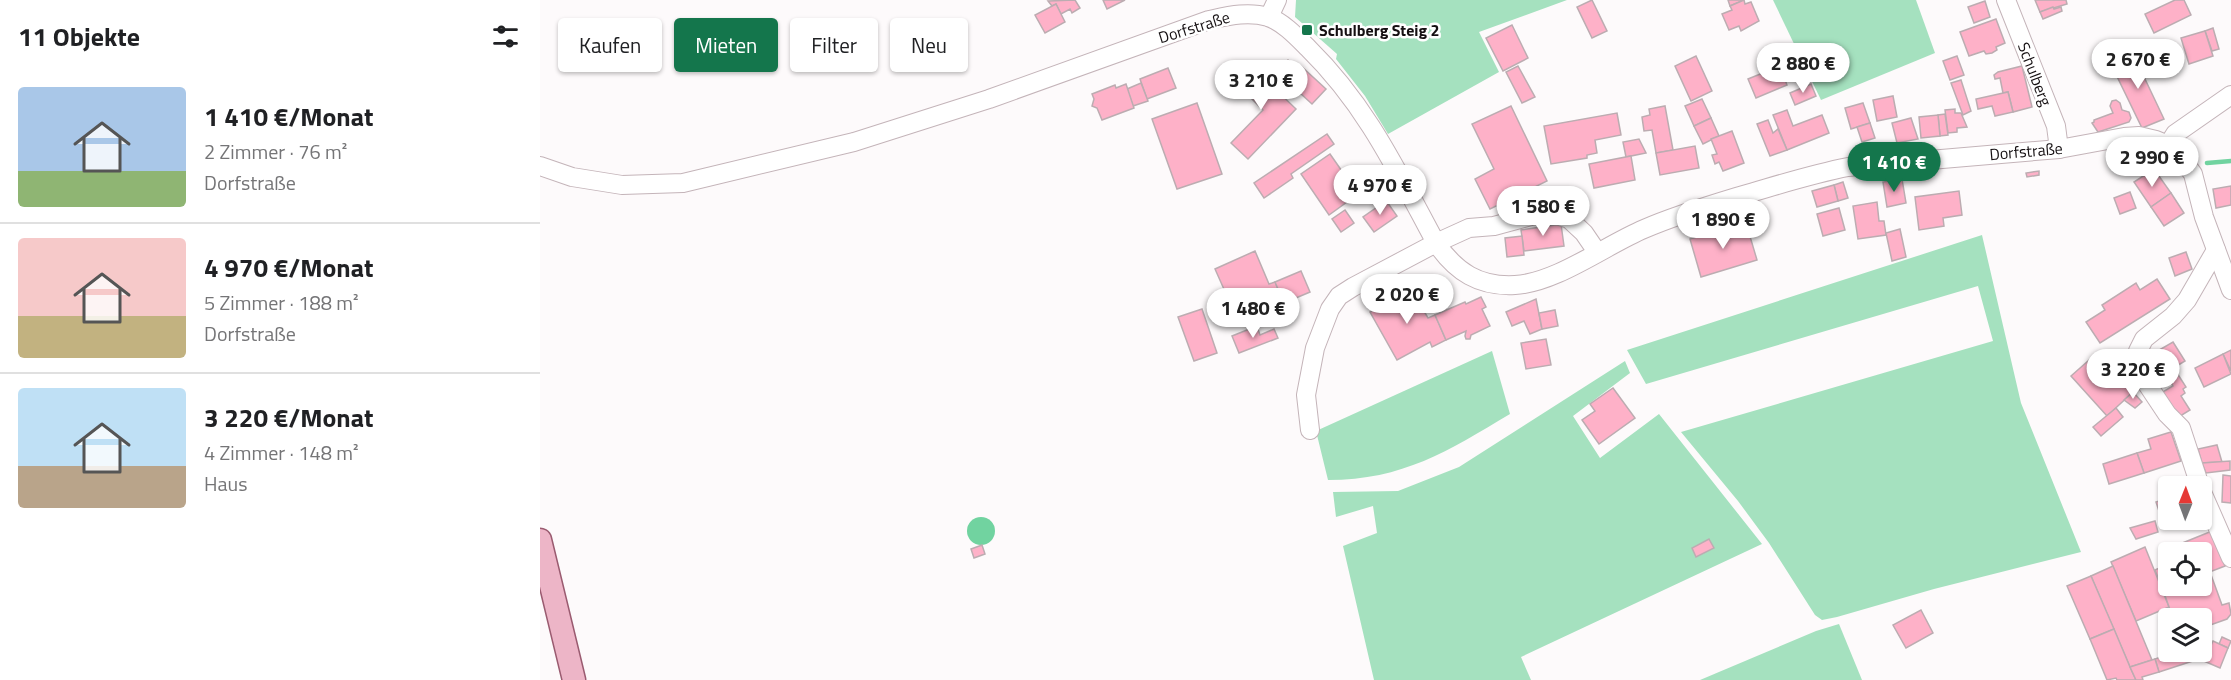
<!DOCTYPE html>
<html lang="de">
<meta charset="utf-8">
<style>
:root{--surface:#fff;--page:#f6f6f6;--text:#202124;--muted:#757577;--line:#e0e0e0;--accent:#14764c}
body{margin:0;font-family:"Titillium Web",sans-serif;background:var(--page);color:var(--text);height:100vh;display:flex;flex-direction:column;font-size:22px;white-space:nowrap}
*{box-sizing:border-box;margin:0}
p{font-size:20px;color:var(--muted)}
.icon{flex:none;width:33px;height:33px;fill:none;stroke:currentColor;stroke-width:2;stroke-linecap:round;stroke-linejoin:round}
.map{position:relative;flex:1;overflow:hidden}
.details{display:flex;flex-direction:column;background:var(--surface);width:540px}
.details>*{flex:none}
.top-card{position:absolute;left:18px;top:18px;width:570px;height:54px;display:flex;gap:12px}
.needle{width:39px;rotate:1deg}
.buttons{position:absolute;left:1618px;top:476px;display:grid;gap:12px}
.buttons a{display:grid;place-items:center;width:54px;height:54px;border-radius:6px;background:var(--surface);box-shadow:0 2px 4px #0004;font-size:30px}
.price{position:absolute;translate:-50% -51px;padding:0 14px;border-radius:21px;background:#fff;color:#222;font-size:20px;line-height:39px;filter:drop-shadow(0 2px 3px #0008)}
.price::after{content:'';position:absolute;left:50%;top:36px;width:18px;height:14px;margin-left:-9px;background:inherit;clip-path:polygon(0 0,100% 0,50% 100%)}
.price.active{background:var(--accent);color:#fff}
ul{padding:0;list-style:none}
li{display:flex;align-items:center;gap:18px;height:150px;padding:0 18px}
li+li{border-top:2px solid var(--line)}
li span{display:grid;place-items:center;flex:none;width:168px;height:120px;border-radius:6px;color:#555}
li>.icon{margin-inline-start:auto}
span .icon{width:72px;height:72px;fill:#fffc;stroke-width:1}
li b{font-size:26px}
h2{display:flex;justify-content:space-between;align-items:center;height:72px;padding:0 18px;font-size:26px}
.pill{padding:0 21px;border-radius:6px;background:var(--surface);box-shadow:0 2px 4px #0004;font-size:21px;line-height:54px}
.pill.active{background:var(--accent);color:#fff}
main{display:flex;flex:1;min-height:0}
.map>svg:first-child{display:block}
.green{fill:#a5e1bf}
.water{fill:#71d3a0}
.lines{fill:none;stroke-linecap:round;stroke-linejoin:round}
.stream{stroke:#71d3a0;stroke-width:4.5}
.building{fill:#feb1c8;stroke:#bcacb1;stroke-width:1.5}
.minor-casing{stroke:#c4b4b9;stroke-width:20}
.major-casing{stroke:#9a5b70;stroke-width:25}
.minor{stroke:#fff;stroke-width:18}
.major{stroke:#edb5c7;stroke-width:22}
.poi-dot{fill:#14764c;stroke:#fff;stroke-width:2}
.labels{text-anchor:middle;stroke-width:5;stroke-linejoin:round;paint-order:stroke}
.street-label{font-size:16px;fill:#151012;stroke:#fff}
.poi-label{font-size:16px;font-weight:bold;fill:#151012;stroke:#fff;text-anchor:start}
</style>
<main>
<section class="details">
<h2>11 Objekte<svg class="icon" aria-label="filters" viewBox="0 0 24 24"><path d="M4 7h16M4 17h16"/><circle cx="9" cy="7" r="2"/><circle cx="15" cy="17" r="2"/></svg></h2>
<ul>
<li><span style="background:linear-gradient(#a9c7e8 70%,#8fb573 0)"><svg class="icon" aria-label="home" viewBox="0 0 24 24"><path d="M3 11l9-7 9 7M6 9v11h12V9"/></svg></span><div><b>1 410 €/Monat</b><p>2 Zimmer · 76 m²</p><p>Dorfstraße</p></div></li>
<li><span style="background:linear-gradient(#f6c9c9 65%,#c2b280 0)"><svg class="icon" aria-label="home" viewBox="0 0 24 24"><path d="M3 11l9-7 9 7M6 9v11h12V9"/></svg></span><div><b>4 970 €/Monat</b><p>5 Zimmer · 188 m²</p><p>Dorfstraße</p></div></li>
<li><span style="background:linear-gradient(#bfe0f5 65%,#b9a48a 0)"><svg class="icon" aria-label="home" viewBox="0 0 24 24"><path d="M3 11l9-7 9 7M6 9v11h12V9"/></svg></span><div><b>3 220 €/Monat</b><p>4 Zimmer · 148 m²</p><p>Haus</p></div></li>
</ul>
</section>
<div class="map">
<svg width="1691" height="680" viewBox="0 0 1691 680">
<rect width="100%" height="100%" fill="#fdfafb"/>
<g class="green">
<path d="M756 0H1027L939 32 959 72 848 134 825 96 796 59 797 54 755 17Z"/>
<path d="M1233 0H1376L1395 53 1281 100Z"/>
<path d="M1442 235 1481 403 1541 552 1394 589 1297 617 1282 620 1275 615 1229 543 1198 501 1141 432 1453 341 1438 286 1106 384 1087 350Z"/>
<path d="M952 351 970 414C908 451 863 480 788 480L776 431Z"/>
<path d="M1085 361 1090 373 1033 416 1060 458 1119 414 1222 544 981 657 991 680H834L803 546 837 533 833 506 796 517 793 492 858 491 919 467Z"/>
<path d="M1299 624 1322 680H1160L1276 631Z"/>
</g>
<circle class="water" cx="441" cy="531" r="14"/>
<g class="lines">
<path class="stream" d="M1667 163 1691 161"/>
</g>
<g class="building">
<path d="M535 0 540 8 532 13 530 9 521 14 516 4 512 6 508 1Z"/>
<path d="M563 0H585L567 9Z"/>
<path d="M1052 0 1067 31 1052 38 1037 7Z"/>
<path d="M1188 0H1204L1190 6Z"/>
<path d="M1204 0 1205 4 1211 2 1219 21 1201 31 1199 26 1189 30 1182 14 1192 10 1190 6Z"/>
<path d="M1495 0H1526L1527 4 1500 12Z"/>
<path d="M1635 0H1644L1651 15 1614 33 1605 14Z"/>
<path d="M1445 1 1450 17 1434 23 1428 7Z"/>
<path d="M516 4 525 22 505 33 495 15Z"/>
<path d="M1513 7 1514 9 1521 7 1522 11 1503 19 1500 12Z"/>
<path d="M1456 19 1465 43 1456 47 1457 50 1452 53 1446 54 1444 51 1429 56 1420 32Z"/>
<path d="M972 25 988 58 963 71 946 38Z"/>
<path d="M1673 28 1679 49 1672 51 1665 31Z"/>
<path d="M1665 31 1673 56 1649 64 1641 38Z"/>
<path d="M1600 51 1602 57 1596 60 1624 119 1602 128 1571 64Z"/>
<path d="M1156 56 1172 91 1151 101 1135 66Z"/>
<path d="M1417 56 1424 75 1410 80 1403 61Z"/>
<path d="M748 60 758 69 761 66 786 89 772 104 737 72Z"/>
<path d="M708 63 756 109 708 159 691 143 723 110 692 79Z"/>
<path d="M978 66 995 97 982 103 966 72Z"/>
<path d="M1240 66 1247 85 1216 98 1208 79Z"/>
<path d="M1482 66 1492 107 1473 112 1468 92 1463 93 1460 78 1455 79 1454 75 1458 72Z"/>
<path d="M628 68 636 88 607 99 600 79Z"/>
<path d="M1421 80 1431 111 1423 115 1411 83Z"/>
<path d="M601 83 608 101 593 106 587 89Z"/>
<path d="M586 84 594 108 562 120 557 108 552 106 554 99 552 94 575 85 576 88Z"/>
<path d="M1271 84 1276 96 1255 105 1250 93Z"/>
<path d="M1468 92 1473 112 1455 116 1452 106 1438 109 1436 99Z"/>
<path d="M1353 96 1357 117 1337 121 1333 100Z"/>
<path d="M1162 99 1171 118 1154 126 1145 106Z"/>
<path d="M1576 100 1580 103 1582 110 1589 112 1591 118 1589 122 1558 132 1552 123 1554 122V120L1573 113 1570 106 1572 101Z"/>
<path d="M657 103 682 174 637 189 612 119Z"/>
<path d="M1323 103 1330 123 1311 129 1305 108Z"/>
<path d="M971 106 1007 181 950 209 935 179 954 169 932 124Z"/>
<path d="M1125 106 1133 150 1116 153 1112 130 1104 131 1102 117 1110 115 1109 109Z"/>
<path d="M1415 109V113H1421L1427 127 1417 128V132L1408 133 1405 110Z"/>
<path d="M1247 110 1253 126 1282 115 1289 133 1247 150 1233 115Z"/>
<path d="M1077 113 1081 135 1055 140 1057 153 1047 155V158L1011 164 1004 126Z"/>
<path d="M1405 114 1408 135 1400 136 1398 115Z"/>
<path d="M1398 115 1400 136 1381 138 1379 117Z"/>
<path d="M1171 118 1179 136 1163 144 1154 126Z"/>
<path d="M1371 118 1378 139 1357 143 1352 123Z"/>
<path d="M1228 120 1233 133 1238 129 1247 150 1230 156 1217 124Z"/>
<path d="M1330 123 1335 138 1322 142 1317 127Z"/>
<path d="M1192 131 1204 163 1183 171 1179 162 1175 164 1172 155 1177 154 1171 139Z"/>
<path d="M787 134 794 144 751 174 753 178 724 198 714 183Z"/>
<path d="M1099 139 1106 153 1086 157 1083 142Z"/>
<path d="M1155 146 1159 168 1120 175 1116 153Z"/>
<path d="M790 154 818 194 789 215 761 174Z"/>
<path d="M1091 156 1095 180 1054 188 1049 164Z"/>
<path d="M1614 169 1631 193 1611 207 1594 182Z"/>
<path d="M1499 171V175L1487 177 1486 173Z"/>
<path d="M1362 179 1366 203 1347 207 1343 182Z"/>
<path d="M1303 182 1308 198 1298 201 1294 185Z"/>
<path d="M1294 185 1298 201 1277 207 1272 191Z"/>
<path d="M1691 186V205L1676 208 1673 189Z"/>
<path d="M1419 191 1422 215 1403 218 1404 226 1379 230 1375 197Z"/>
<path d="M1590 192 1596 208 1580 214 1574 198Z"/>
<path d="M1631 193 1644 213 1624 226 1611 207Z"/>
<path d="M845 199 857 216 834 232 823 217 840 205 839 203Z"/>
<path d="M1337 202 1339 221H1344L1346 235 1318 239 1313 206Z"/>
<path d="M1299 208 1305 230 1283 236 1277 214Z"/>
<path d="M805 210 814 223 801 232 792 219Z"/>
<path d="M1008 223 1009 226 1021 224 1024 246 984 251 981 230 1001 227V224Z"/>
<path d="M1206 223 1217 260 1161 277 1150 239Z"/>
<path d="M1360 229 1366 257 1352 261 1346 233Z"/>
<path d="M982 236 984 255 967 257 965 238Z"/>
<path d="M715 251 729 284 735 282 744 303 709 318 698 291 687 296 675 269Z"/>
<path d="M1646 252 1652 269 1635 276 1629 258Z"/>
<path d="M761 271 770 292 744 303 735 282Z"/>
<path d="M1617 279 1630 299 1560 343 1546 322 1565 310 1562 305 1596 283 1600 290Z"/>
<path d="M871 289 888 318 895 315 906 340 892 347 890 342 857 360 830 312Z"/>
<path d="M941 297 946 307 942 309 950 326 931 335 930 339H926L925 336 926 331 906 340 895 315 925 302 926 304Z"/>
<path d="M996 299 1002 329 990 334 984 321 972 326 966 312Z"/>
<path d="M662 309 677 353 654 361 638 317Z"/>
<path d="M1015 310 1018 326 1002 329 999 313Z"/>
<path d="M717 326 720 335 734 329 738 338 699 353 692 336Z"/>
<path d="M1006 339 1011 365 986 369 981 343Z"/>
<path d="M1633 342 1645 361 1619 377 1607 357Z"/>
<path d="M1691 350V371L1683 354Z"/>
<path d="M1557 353 1592 393 1567 416 1531 376Z"/>
<path d="M1683 354 1691 374 1664 387 1655 368Z"/>
<path d="M1637 373 1646 387 1643 389 1645 393 1641 396 1650 410 1637 418 1621 393 1633 386 1628 378Z"/>
<path d="M1073 388 1095 418 1059 444 1042 420 1055 411 1050 404Z"/>
<path d="M1593 392 1602 402 1595 408 1584 400Z"/>
<path d="M1576 408 1583 417 1561 436 1553 427Z"/>
<path d="M1631 432 1641 461 1604 473 1597 453 1611 449 1608 439Z"/>
<path d="M1677 445 1682 462 1662 463 1658 449Z"/>
<path d="M1597 453 1604 473 1569 484 1563 464Z"/>
<path d="M1690 461V470L1666 473 1662 463Z"/>
<path d="M1683 475 1691 476V503L1682 502Z"/>
<path d="M1629 498V518L1622 520 1616 502Z"/>
<path d="M1615 521 1618 532 1596 539 1590 528Z"/>
<path d="M1672 531 1685 566 1662 575V552H1644L1640 544Z"/>
<path d="M1169 539 1174 548 1156 557 1152 548Z"/>
<path d="M442 545 445 554 434 558 431 549Z"/>
<path d="M1605 547 1629 607 1596 621 1571 562Z"/>
<path d="M1629 564V581L1621 585 1615 570Z"/>
<path d="M1573 566 1612 660 1590 667 1551 576Z"/>
<path d="M1670 572 1682 605 1689 603 1691 614 1687 619 1662 628V618H1633L1623 590 1636 585H1662V575Z"/>
<path d="M1551 576 1574 629 1550 639 1527 586Z"/>
<path d="M1381 610 1393 633 1366 648 1353 625Z"/>
<path d="M1574 629 1590 667 1596 680H1577L1576 678 1567 680 1550 639Z"/>
<path d="M1682 637 1691 641 1688 648 1679 644Z"/>
<path d="M1673 641 1688 648 1680 668 1664 661Z"/>
<path d="M1639 651H1660L1662 658 1619 672 1615 659Z"/>
<path d="M1615 659 1619 672 1602 677 1603 680H1596L1590 667Z"/>
</g>
<g class="lines">
<g class="minor-casing">
<g id="minor">
<path d="M1466 0 1516 126 1519 149"/>
<path d="M729 17 737 0"/>
<path d="M1628 145 1635 134 1691 95"/>
<path d="M0 166 32 177 82 185 143 183 314 142 449 99 669 20C688 16 708 11 728 17 743 22 757 37 768 48 827 106 857 171 896 243 916 272 939 287 975 285 1016 283 1066 245 1104 229 1136 215 1170 205 1203 195 1238 185 1272 174 1308 167L1519 149 1584 137 1599 136 1616 140 1628 145 1637 152 1653 174 1664 217 1691 290"/>
<path d="M770 430 766 395 775 348 790 309 799 296 813 287 896 243 929 228 954 226 1006 212 1029 219 1044 233 1057 252"/>
<path d="M1660 486 1641 428 1627 414 1603 378 1596 363 1598 351 1604 339 1633 316 1647 300 1676 250"/>
<path d="M1662 492 1691 558"/>
</g>
</g>
<g class="major-casing">
<path id="major" d="M0 540 34 680"/>
</g>
<use href="#minor" class="minor"/>
<use href="#major" class="major"/>
</g>
<rect class="poi-dot" x="761" y="24" width="12" height="12" rx="3"/>
<g class="labels">
<g class="street-label">
<text transform="translate(654 27) rotate(-17)" y="6">Dorfstraße</text>
<text transform="translate(1495 74) rotate(69)" y="6">Schulberg</text>
<text transform="translate(1486 151) rotate(-5)" y="6">Dorfstraße</text>
</g>
<g class="poi-label">
<text x="779" y="36">Schulberg Steig 2</text>
</g>
</g>
</svg>
<div class="buttons">
<a><svg class="needle" viewBox="-14 -14 28 28"><path d="M0-13l5 13h-10z" fill="#e53935"/><path d="M0 13l5-13h-10z" fill="#757577"/></svg></a>
<a><svg class="icon" aria-label="locate" viewBox="0 0 24 24"><circle cx="12" cy="12" r="6"/><path d="M12 2v4M12 18v4M2 12h4M18 12h4"/></svg></a>
<a><svg class="icon" aria-label="layers" viewBox="0 0 24 24"><path d="M12 4l9 5-9 5-9-5zM3 14l9 5 9-5"/></svg></a>
</div>
<b class="price" style="left:1598px;top:90px">2 670 €</b>
<b class="price" style="left:1263px;top:94px">2 880 €</b>
<b class="price" style="left:721px;top:111px">3 210 €</b>
<b class="price" style="left:1612px;top:188px">2 990 €</b>
<b class="price active" style="left:1354px;top:193px">1 410 €</b>
<b class="price" style="left:840px;top:216px">4 970 €</b>
<b class="price" style="left:1003px;top:237px">1 580 €</b>
<b class="price" style="left:1183px;top:250px">1 890 €</b>
<b class="price" style="left:867px;top:325px">2 020 €</b>
<b class="price" style="left:713px;top:339px">1 480 €</b>
<b class="price" style="left:1593px;top:400px">3 220 €</b>
<div class="top-card">
<a class="pill">Kaufen</a>
<a class="pill active">Mieten</a>
<a class="pill">Filter</a>
<a class="pill">Neu</a>
</div>
</div>
</main>
